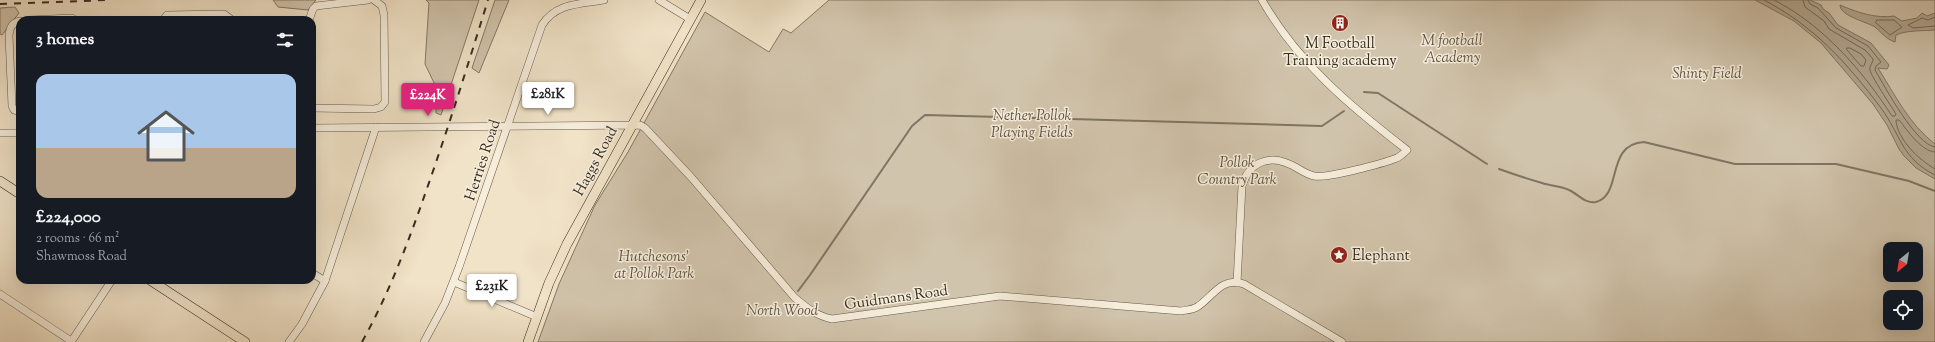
<!DOCTYPE html>
<meta charset="utf-8">
<style>
:root{--surface:#171b24;--page:#20242c;--text:#f1f3f6;--muted:#9ea1a6;--line:#363941;--accent:#db2777}
body{margin:0;font-family:"Sorts Mill Goudy",serif;background:var(--page);color:var(--text);height:100vh;display:flex;flex-direction:column;font-size:15px;white-space:nowrap}
*{box-sizing:border-box;margin:0}
p{font-size:13px;color:var(--muted)}
.icon{flex:none;width:22px;height:22px;fill:none;stroke:currentColor;stroke-width:2;stroke-linecap:round;stroke-linejoin:round}
.map{position:relative;flex:1;overflow:hidden}
.details{position:absolute;left:16px;top:16px;width:300px;height:268px;display:flex;flex-direction:column;background:var(--surface);border-radius:12px;box-shadow:0 4px 16px #0002}
.details>*{flex:none}
.needle{width:26px;rotate:210deg}
.controls{position:absolute;left:1883px;top:242px;display:grid;gap:8px}
.controls a{display:grid;place-items:center;width:40px;height:40px;border-radius:8px;background:var(--surface);box-shadow:0 4px 16px #0002;font-size:20px}
.price{position:absolute;translate:-50% -34px;padding:0 9px;border-radius:4px;background:#fff;color:#222;font-size:13px;line-height:26px;filter:drop-shadow(0 1px 2px #0008)}
.price::after{content:'';position:absolute;left:50%;top:24px;width:12px;height:9px;margin-left:-6px;background:inherit;clip-path:polygon(0 0,100% 0,50% 100%)}
.price.on{background:var(--accent);color:#fff}
ul{padding:0;list-style:none}
li{display:grid;align-content:center;gap:8px;height:212px;padding:0 20px}
li+li{border-top:1px solid var(--line)}
li span{display:grid;place-items:center;height:124px;border-radius:12px;color:#555}
li>.icon{margin-inline-start:auto}
span .icon{width:72px;height:72px;fill:#fffc;stroke-width:1}
li b{font-size:17px}
h2{display:flex;justify-content:space-between;align-items:center;height:48px;padding:0 20px;font-size:17px}
.map>svg:first-child{display:block}
.green{fill:#d1c4ac;stroke:#837866;fill-rule:evenodd}
.water{fill:#b1a58f;stroke:#7f7563}
.lines{fill:none;stroke-linecap:round;stroke-linejoin:round}
.shore{stroke:#736858;stroke-width:1}
.stream{stroke:#7f7563;stroke-width:2}
.minor-casing{stroke:#645a4b;stroke-width:8}
.major-casing{stroke:#352c21;stroke-width:10}
.minor{stroke:#f6eddb;stroke-width:7}
.major{stroke:#f1e3c8;stroke-width:9}
.rail{stroke:#352c21;stroke-width:2;stroke-dasharray:7 7;stroke-linecap:butt}
.labels{text-anchor:middle;stroke-width:3;stroke-linejoin:round;paint-order:stroke}
.park-label{font-size:15px;font-style:italic;fill:#5c5244;stroke:#f6eddb}
.poi-label{font-size:15px;fill:#352c21;stroke:#f6eddb}
.street-label{font-size:15px;fill:#352c21;stroke:#f6eddb}
</style>
<div class="map">
<svg width="1935" height="342" viewBox="0 0 1935 342">
<rect width="100%" height="100%" fill="#f1e3c8"/>
<filter id="stains"><feTurbulence type="fractalNoise" baseFrequency=".005" numOctaves="4"/><feColorMatrix values="0 0 0 0 .2 0 0 0 0 .09 0 0 0 0 .02 0 0 0 .5 -.17"/></filter>
<radialGradient id="worn" r=".72"><stop offset=".6" stop-color="#630" stop-opacity="0"/><stop offset="1" stop-color="#630" stop-opacity=".3"/></radialGradient>
<g class="green">
<path d="M273 0H316L308 10 278 7Z"/>
<path d="M426 0H479L441 115 436 113 437 89 425 64 429 3Z"/>
<path d="M495 0H509L479 73 472 68Z"/>
<path d="M829 0H1935V342H538L559 284 595 205 628 152 705 12 769 52 783 29 791 33ZM1890 249H1916V275H1890ZM1890 297H1916V323H1890Z"/>
<path d="M15 7 19 13 2 35 0 34V8Z"/>
</g>
<g class="water">
<path d="M1755 0H1810L1821 5 1823 9 1829 13 1838 25 1871 43 1889 65 1887 69 1878 68C1895 95 1909 124 1935 144V179L1916 168 1904 156 1899 149 1887 125 1873 104 1821 43 1794 21Z"/>
<path d="M1840 5C1856 12 1877 19 1894 16L1902 21 1917 18 1922 13 1927 16 1935 13V30C1923 31 1907 30 1896 35L1895 42C1886 39 1882 33 1875 27 1867 22 1840 16 1840 5Z"/>
</g>
<g class="lines">
<g class="shore">
<path d="M1764 0C1814 26 1847 63 1881 108 1901 135 1901 158 1935 175"/>
<path d="M1774 0C1823 25 1862 70 1892 116H1895L1896 114C1891 106 1871 76 1870 70 1869 66 1873 63 1873 59L1865 50 1829 29 1824 21 1805 7 1803 0"/>
<path d="M1808 0 1810 4 1818 8 1836 28 1868 46 1881 62 1876 66 1875 70C1885 87 1916 145 1935 147"/>
<path d="M1935 17 1928 20 1922 18 1908 25 1913 28 1935 26"/>
<path d="M1877 20H1894L1902 27 1890 35 1876 23Z"/>
<path d="M1847 48H1850L1861 54 1866 60 1864 66H1861L1847 50Z"/>
<path d="M1935 152C1921 151 1908 131 1899 120H1896C1897 139 1919 160 1935 169"/>
</g>
<g class="stream">
<path d="M1364 92 1378 93 1487 164"/>
<path d="M1499 169C1513 174 1528 179 1542 183 1551 186 1561 186 1569 190 1578 194 1585 204 1596 202 1623 195 1605 144 1644 142L1735 164H1836L1909 181 1935 191"/>
<path d="M798 291 810 275 912 126 925 115 1322 126 1344 111"/>
</g>
<g class="minor-casing">
<g id="minor">
<path d="M659 0 690 19"/>
<path d="M29 20 72 18 75 20"/>
<path d="M163 20 167 15 224 14 232 20"/>
<path d="M309 20 313 9 316 6 368 0"/>
<path d="M20 21C12 23 10 27 9 35L12 106 14 110 20 112"/>
<path d="M312 108 374 109 381 107 385 102 384 15 382 6 374 0"/>
<path d="M312 128 640 125 645 128 691 177 795 298C807 308 817 316 832 319L1000 296 1181 311C1186 310 1192 310 1197 307 1213 297 1221 276 1244 284L1342 342"/>
<path d="M0 133H20"/>
<path d="M312 273 325 281"/>
<path d="M454 282 537 317"/>
<path d="M1237 283 1242 186C1248 164 1267 154 1289 164 1297 167 1305 174 1314 176 1326 179 1384 163 1397 158 1401 156 1404 153 1407 150 1350 106 1298 63 1262 0"/>
<path d="M0 294 71 341"/>
<path d="M71 342 112 280"/>
<path d="M289 342 302 324 325 281 376 127"/>
<path d="M424 342 445 303 459 267 542 25C556 3 580 4 604 0"/>
</g>
</g>
<g class="major-casing">
<g id="major">
<path d="M0 181 20 194"/>
<path d="M150 280 245 342"/>
<path d="M528 342 549 283 567 244 701 0"/>
</g>
</g>
<use href="#minor" class="minor"/>
<use href="#major" class="major"/>
<g class="rail">
<path d="M0 4 108 0"/>
<path d="M362 342C392 288 412 232 432 174 452 116 470 58 488 0"/>
</g>
</g>
<defs>
<g id="building-disc" transform="scale(0.9)"><circle r="9.5" fill="#8f2418" stroke="#f6eddb"/><path d="M-4-6H4V6H1V3H-1V6H-4ZM-2.5-4.3h1.7v1.8h-1.7ZM.8-4.3h1.7v1.8H.8ZM-2.5-1h1.7V.8h-1.7ZM.8-1h1.7V.8H.8Z" fill="#fff"/></g>
<g id="sight-disc" transform="scale(0.9)"><circle r="9.5" fill="#8f2418" stroke="#f6eddb"/><path d="M0-6L1.8-2.2L6-1.7L2.9 1.2L3.7 5.4L0 3.3L-3.7 5.4L-2.9 1.2L-6-1.7L-1.8-2.2Z" fill="#fff"/></g>
</defs>
<g fill-rule="evenodd">
<use href="#building-disc" x="1340" y="23"/>
<use href="#sight-disc" x="1339" y="255"/>
</g>
<g class="labels">
<g class="park-label">
<text x="1452" y="45">M football<tspan x="1452" dy="17">Academy</tspan></text>
<text x="1707" y="78">Shinty Field</text>
<text x="1032" y="120">Nether Pollok<tspan x="1032" dy="17">Playing Fields</tspan></text>
<text x="1237" y="167">Pollok<tspan x="1237" dy="17">Country Park</tspan></text>
<text x="654" y="261">Hutchesons’<tspan x="654" dy="17">at Pollok Park</tspan></text>
<text x="782" y="315">North Wood</text>
</g>
<g class="poi-label">
<text x="1340" y="48">M Football<tspan x="1340" dy="17">Training academy</tspan></text>
<text x="1352" y="260" text-anchor="start">Elephant</text>
</g>
<g class="street-label">
<text transform="translate(482 160) rotate(-72)" y="5">Herries Road</text>
<text transform="translate(595 161) rotate(-62)" y="5">Haggs Road</text>
<text transform="translate(896 297) rotate(-8)" y="5">Guidmans Road</text>
</g>
</g>
<rect width="100%" height="100%" filter="url(#stains)"/>
<rect width="100%" height="100%" fill="url(#worn)"/>
</svg>
<div class="controls">
<a><svg class="needle" viewBox="-14 -14 28 28"><path d="M0-13l5 13h-10z" fill="#e53935"/><path d="M0 13l5-13h-10z" fill="#9ea1a6"/></svg></a>
<a><svg class="icon" aria-label="locate" viewBox="0 0 24 24"><circle cx="12" cy="12" r="6"/><path d="M12 2v4M12 18v4M2 12h4M18 12h4"/></svg></a>
</div>
<b class="price" style="left:548px;top:116px">£281K</b>
<b class="price on" style="left:428px;top:117px">£224K</b>
<b class="price" style="left:492px;top:308px">£231K</b>
<section class="details">
<h2>3 homes<svg class="icon" aria-label="filters" viewBox="0 0 24 24"><path d="M4 7h16M4 17h16"/><circle cx="9" cy="7" r="2"/><circle cx="15" cy="17" r="2"/></svg></h2>
<ul>
<li><span style="background:linear-gradient(#a9c7e8 60%,#b9a48a 0)"><svg class="icon" aria-label="home" viewBox="0 0 24 24"><path d="M3 11l9-7 9 7M6 9v11h12V9"/></svg></span><div><b>£224,000</b><p>2 rooms · 66 m²</p><p>Shawmoss Road</p></div></li>
</ul>
</section>
</div>
